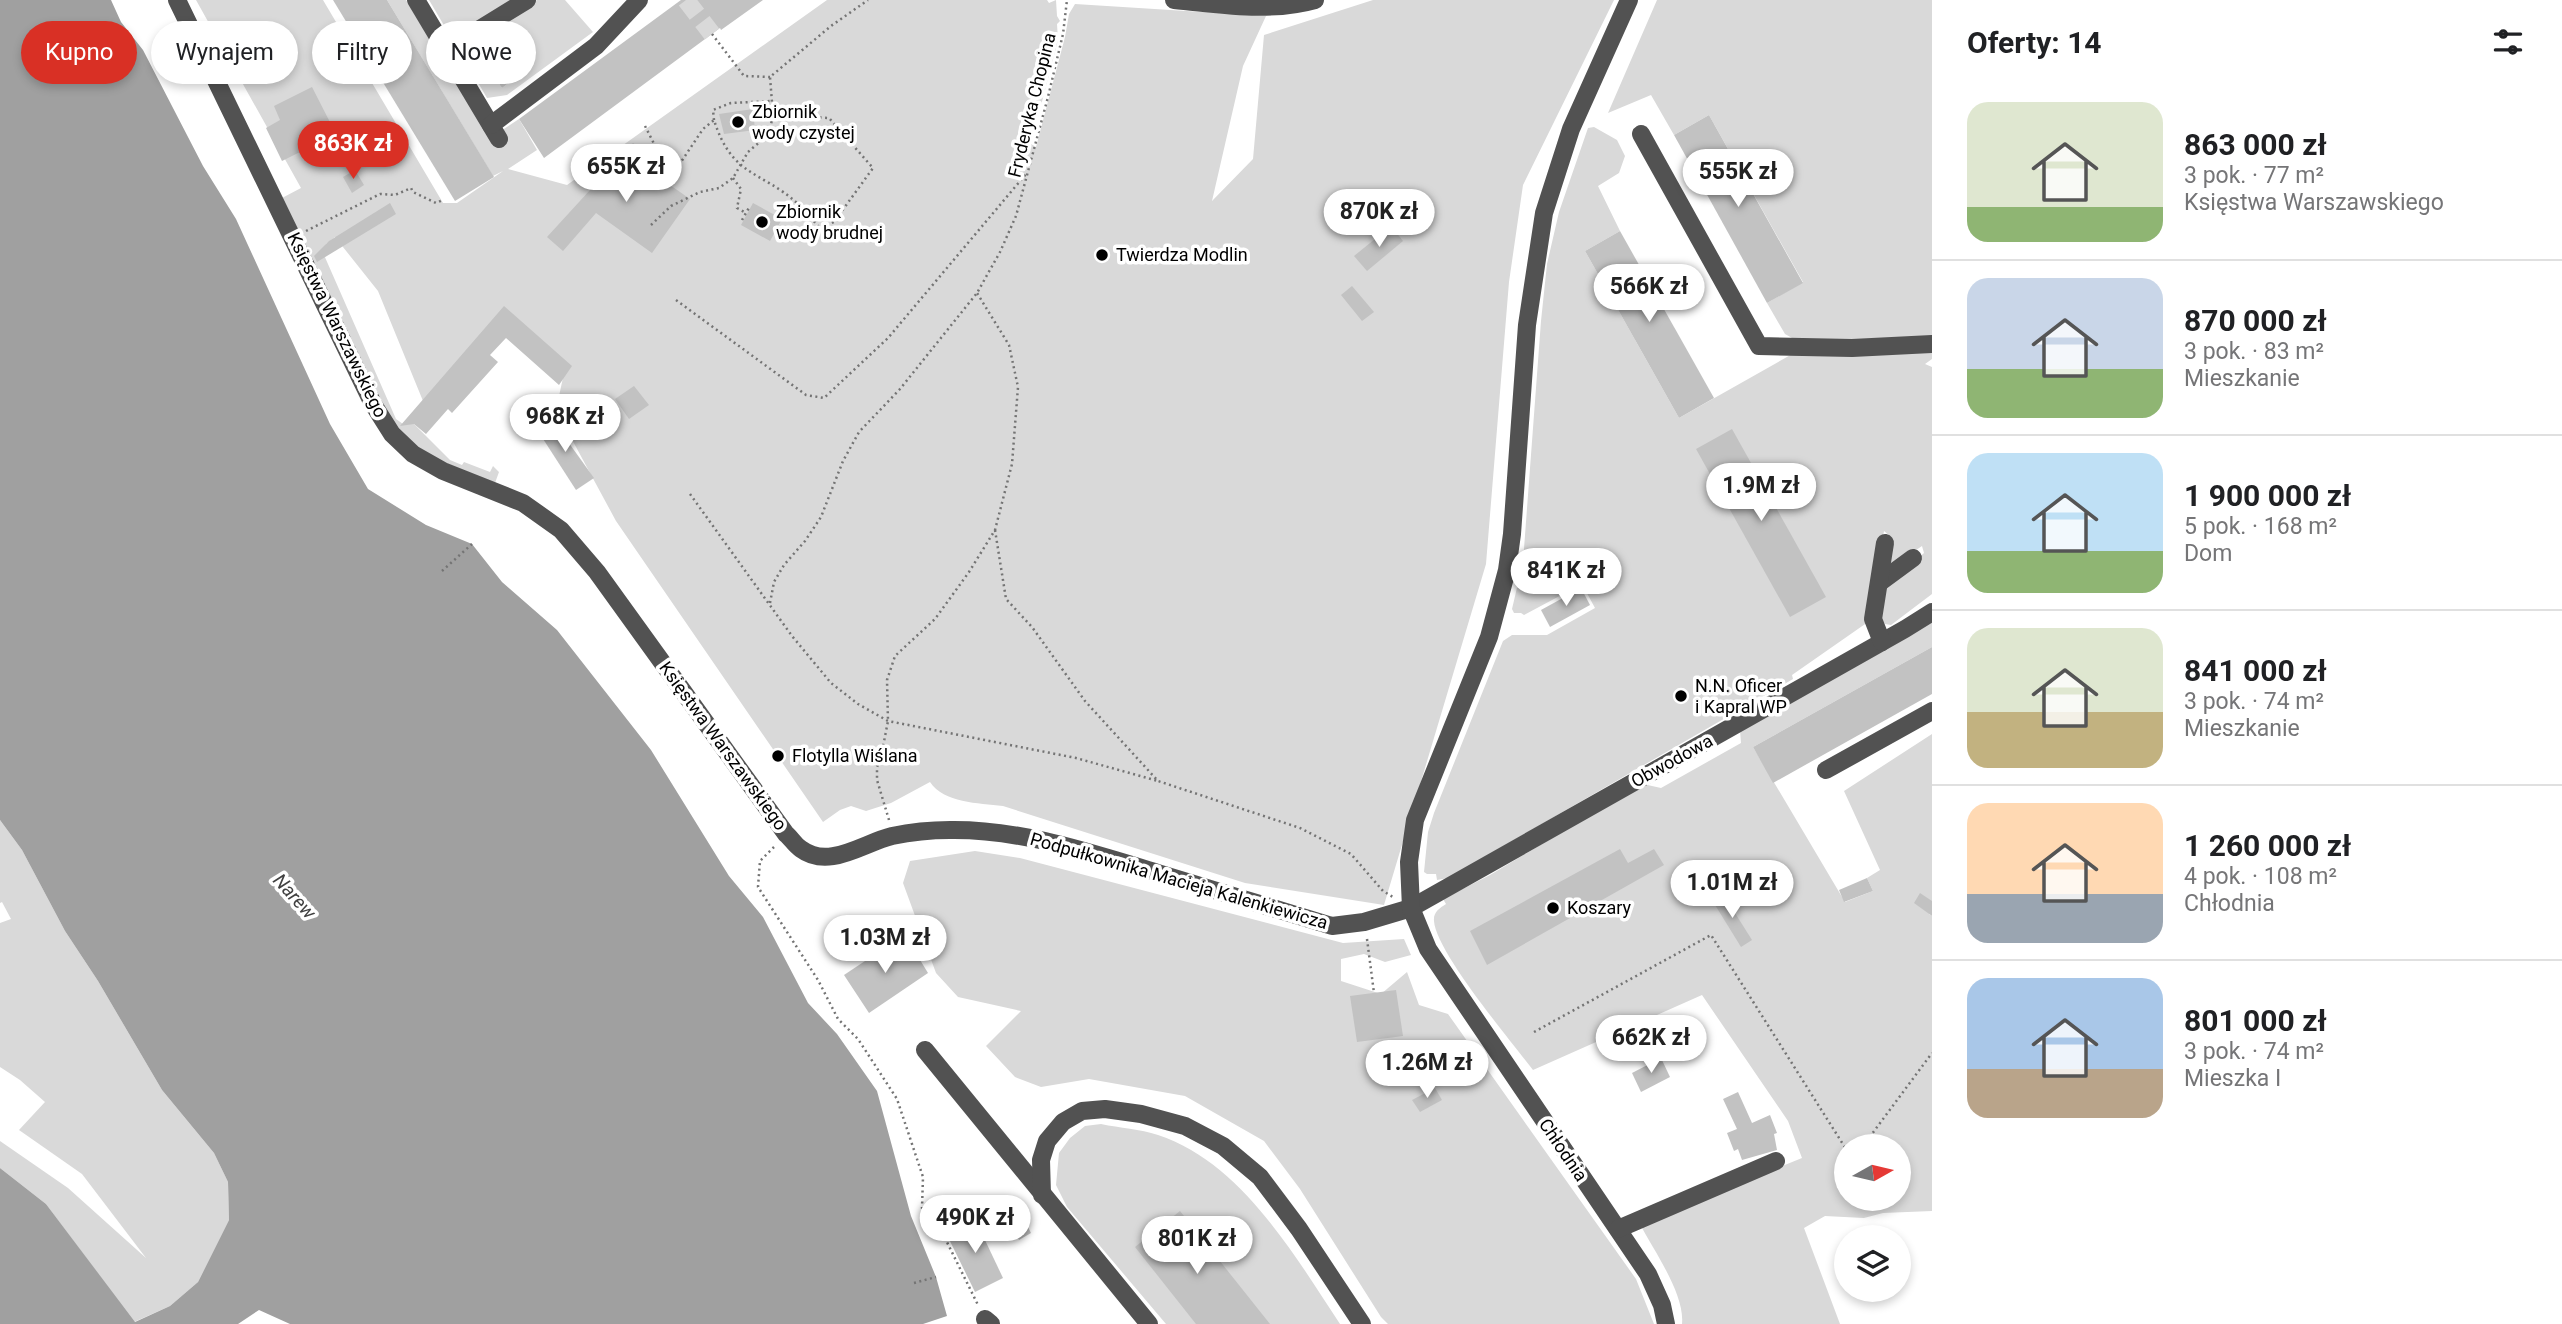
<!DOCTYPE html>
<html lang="pl">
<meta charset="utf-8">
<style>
:root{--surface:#fff;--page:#f6f6f6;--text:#202124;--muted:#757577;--line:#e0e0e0;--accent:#d93025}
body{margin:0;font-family:Roboto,sans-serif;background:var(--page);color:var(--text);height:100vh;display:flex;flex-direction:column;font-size:26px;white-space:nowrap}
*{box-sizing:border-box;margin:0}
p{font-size:23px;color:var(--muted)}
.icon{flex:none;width:38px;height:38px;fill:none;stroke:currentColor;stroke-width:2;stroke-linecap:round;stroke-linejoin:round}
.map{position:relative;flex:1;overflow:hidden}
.panel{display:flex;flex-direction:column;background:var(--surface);width:630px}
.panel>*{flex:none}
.hud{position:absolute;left:21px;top:21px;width:665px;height:63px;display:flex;gap:14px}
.needle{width:46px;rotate:82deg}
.tools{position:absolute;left:1834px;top:1134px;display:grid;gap:14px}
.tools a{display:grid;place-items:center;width:77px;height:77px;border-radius:50%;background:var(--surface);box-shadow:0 4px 10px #0003;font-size:35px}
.price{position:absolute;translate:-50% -60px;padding:0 16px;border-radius:24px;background:#fff;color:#222;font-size:23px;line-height:46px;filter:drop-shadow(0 2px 4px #0008)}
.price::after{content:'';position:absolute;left:50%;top:42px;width:21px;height:16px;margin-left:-10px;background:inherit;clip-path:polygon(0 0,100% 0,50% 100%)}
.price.active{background:var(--accent);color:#fff}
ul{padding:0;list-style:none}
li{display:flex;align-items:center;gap:21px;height:175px;padding:0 35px}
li+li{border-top:2px solid var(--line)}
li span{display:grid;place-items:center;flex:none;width:196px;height:140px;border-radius:21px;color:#555}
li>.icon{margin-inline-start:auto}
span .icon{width:84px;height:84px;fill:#fffc;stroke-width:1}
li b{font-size:30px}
h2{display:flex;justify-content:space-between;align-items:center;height:84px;padding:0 35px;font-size:30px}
.pill{padding:0 24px;border-radius:32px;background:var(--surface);box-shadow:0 4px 10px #0003;font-size:24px;line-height:63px}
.pill.active{background:var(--accent);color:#fff}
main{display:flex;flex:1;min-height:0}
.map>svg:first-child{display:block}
.green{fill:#d9d9d9;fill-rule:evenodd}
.water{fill:#a0a0a0}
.building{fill:#c2c2c2}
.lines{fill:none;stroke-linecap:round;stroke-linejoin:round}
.minor-tunnel{stroke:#d9d9d9;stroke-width:18;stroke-dasharray:18 9;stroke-linecap:butt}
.path{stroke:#747474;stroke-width:2.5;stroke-dasharray:2 3.5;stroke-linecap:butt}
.minor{stroke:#525252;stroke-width:18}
.poi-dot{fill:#000;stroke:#fff;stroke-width:2.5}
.labels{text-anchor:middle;stroke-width:7;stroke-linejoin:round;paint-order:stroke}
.street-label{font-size:18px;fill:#000;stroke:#fff}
.poi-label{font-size:18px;fill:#000;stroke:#fff;text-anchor:start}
.water-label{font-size:19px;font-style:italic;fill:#414141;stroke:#fff}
</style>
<main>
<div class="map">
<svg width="1932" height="1324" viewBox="0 0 1932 1324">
<rect width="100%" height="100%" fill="#fff"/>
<g class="green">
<path d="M196 0H323L443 203H457L503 171 493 176 387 0H406L464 97 493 136 519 119 537 150 508 169 567 185 827 0H1047L1049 3 1056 0 1057 16 1060 21 1057 24 1058 40 1031 144 1036 147 1065 37 1069 14 1075 4 1266 16 1243 66 1212 201 1253 159 1264 35 1373 0H1614L1523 185 1509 282 1486 564 1384 905 1245 883 1003 806C978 803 944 803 930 782L891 803 866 811 851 806 840 810 823 822 616 521 556 410 564 373 496 321 423 401 378 291 335 237 326 244 324 255 396 419 403 424 412 422 450 460 462 465 464 462 490 472 493 466 499 472 495 483 433 458 408 440 386 412 282 198 301 188Z"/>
<path d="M429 0H516L452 39Z"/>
<path d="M537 0H565L593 32 507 95 487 98 463 57 477 53 502 88 521 74 491 32Z"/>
<path d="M1657 0H1932V339L1801 343 1785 334 1767 303 1803 282 1709 115 1674 135 1651 95 1608 113Z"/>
<path d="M1594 127 1617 140 1625 156 1619 173 1598 186 1620 231 1585 251 1679 418 1794 353 1932 349V359L1925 364 1932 367V594L1891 625 1885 624 1878 615 1887 586 1924 553 1922 546 1887 570 1891 537 1884 531 1868 622 1792 675 1793 679 1448 878 1437 880 1436 874H1427L1424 872 1428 832 1434 813 1503 641 1512 635H1547L1595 608 1582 584 1524 615 1521 613H1514L1512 609 1523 562 1541 321 1547 264 1559 212 1588 128Z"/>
<path d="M1932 622V647L1753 747 1845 902 1873 891 1867 878 1880 870 1844 791 1932 734V909L1929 914 1932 916V1211L1883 1213 1864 1218 1825 1216 1804 1228 1840 1324H1682C1685 1294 1654 1251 1640 1224L1802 1158 1788 1121 1702 995 1533 1070C1511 1041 1436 952 1434 921 1433 912 1440 908 1446 904L1443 899 1490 875 1643 784 1661 788 1741 743 1740 730ZM1846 1146H1899V1199H1846Z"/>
<path d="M0 820 22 850 65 931 98 981 162 1090 214 1153 228 1182 229 1220 198 1282 170 1306 134 1322 46 1204 0 1168V1141L68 1188 146 1258 82 1174 19 1130 45 1102 20 1080 0 1067V923L11 919 2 902 0 903Z"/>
<path d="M975 851 1020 858 1343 943 1404 939 1411 955 1385 962 1364 954 1341 959V981L1381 994 1407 972 1419 1005 1448 1014 1636 1279 1654 1324H1388L1381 1317 1300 1189 1264 1141 1185 1096 1089 1079 1041 1087 1015 1077 986 1046 1021 1011 958 997 936 973 903 883 910 861Z"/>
<path d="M1101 1124C1120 1128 1140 1129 1158 1135 1241 1162 1295 1256 1340 1324H1166L1067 1207 1056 1185 1059 1153 1070 1138 1085 1126Z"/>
</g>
<path class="water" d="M0 0H111L121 22 143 50 203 166 236 219 330 424 368 489 426 525 472 544 502 582 557 630 651 750 729 876 763 917 808 1003 837 1034 877 1091 911 1216 936 1277 947 1316 923 1324H290L259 1310 238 1324H0V1168L46 1204 135 1322 170 1306 198 1282 229 1220 228 1182 214 1153 162 1090 98 981 65 931 22 850 0 820Z"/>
<g class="building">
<path d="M333 0H387L494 177 455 201Z"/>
<path d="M681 0H763L721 30 720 28 544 158 519 119Z"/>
<path d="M496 39 521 74 502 88 477 53Z"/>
<path d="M312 87 336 134 282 161 266 128 280 120 274 106Z"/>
<path d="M753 109 755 130 724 134 719 114Z"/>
<path d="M1709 115 1803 283 1767 303 1674 135Z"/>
<path d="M633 143 644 151 637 162 690 199 652 253 596 213 563 251 547 237Z"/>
<path d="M355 170 364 185 352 193 343 177Z"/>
<path d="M390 203 396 214 317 262 314 256 329 241Z"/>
<path d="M753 203 782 219 770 241 741 225Z"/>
<path d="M1391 226 1403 241 1367 271 1354 256Z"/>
<path d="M1620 231 1714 398 1679 418 1585 251Z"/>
<path d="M1352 286 1374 312 1362 321 1341 295Z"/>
<path d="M504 306 572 366 559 385 506 338 490 355 498 362 452 413 448 409 426 434 414 424 400 426Z"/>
<path d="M634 386 649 405 629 419 615 399Z"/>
<path d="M551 418 594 478 576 490 536 428Z"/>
<path d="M1732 429 1826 597 1790 617 1696 449Z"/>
<path d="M1581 588 1590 605 1550 627 1541 610Z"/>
<path d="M1932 647V694L1773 783 1753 747Z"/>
<path d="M1620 849 1628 863 1654 849 1664 865 1487 965 1470 931Z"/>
<path d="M1867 878 1873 891 1844 902 1839 890Z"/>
<path d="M1920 893 1932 901V916L1914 903Z"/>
<path d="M1723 894 1752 940 1741 947 1712 900Z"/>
<path d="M898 939 911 959 917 955 928 973 869 1013 844 975Z"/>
<path d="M1396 990 1403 1036 1357 1042 1350 996Z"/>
<path d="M1694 1018 1704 1037 1687 1046 1678 1027Z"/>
<path d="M1661 1058 1670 1077 1641 1092 1632 1073Z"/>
<path d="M1435 1088 1442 1100 1420 1112 1412 1100Z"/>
<path d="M1738 1092 1752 1123 1770 1115 1777 1133 1774 1134 1777 1150 1742 1160 1738 1149 1734 1151 1727 1133 1737 1129 1723 1099Z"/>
<path d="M1180 1211 1270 1324H1196L1135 1247Z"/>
<path d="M1021 1213 1031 1233 1019 1240 1009 1219Z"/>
<path d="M975 1219 1003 1278 975 1292 946 1233Z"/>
</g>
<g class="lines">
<path class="minor-tunnel" d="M686 0 712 34"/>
<g class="path">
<path d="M712 34 744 76 770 77"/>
<path d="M714 120 713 110 731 103 772 101"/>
<path d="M645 126 671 177 703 129 714 120C732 177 760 170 797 203 806 210 812 220 820 228L834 222 873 168 829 118 773 115"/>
<path d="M733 178 741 189 737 208 746 213"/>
<path d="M742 220 750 206"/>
<path d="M651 225 671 206 700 192 719 188 733 178 748 152 769 134 773 115 770 77 831 26 868 0"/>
<path d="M306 231 380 194 395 195 411 188 413 192 436 203 443 200"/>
<path d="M676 300 806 395 824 398 888 338 1026 174"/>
<path d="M690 494 792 636 831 683 858 704 888 721 1076 758 1158 781"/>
<path d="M995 530 1006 599 1032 627 1085 701 1158 781 1300 828 1351 854 1383 891 1393 897"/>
<path d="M442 571 472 544"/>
<path d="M770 603 774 582 784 565 805 541 821 517 843 461 859 432 900 389 977 293 1000 252 1016 216 1048 97 1063 34 1067 0"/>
<path d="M889 820 877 780V767L881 757 888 721 887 680 895 656 935 619 969 572 995 530 1012 464 1018 387 1009 345 977 293"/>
<path d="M774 847 760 861 758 887 818 980 838 1019 858 1039 897 1099 923 1177 922 1208 941 1230 978 1305"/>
<path d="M1367 939 1374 993"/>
<path d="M1534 1032 1711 935 1846 1149"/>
<path d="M1385 1067 1387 1086"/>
<path d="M1863 1146 1932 1053"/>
<path d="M914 1283 936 1277"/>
</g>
<g class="minor">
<path d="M177 0 373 404 392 434 413 454 443 471 523 503 561 530 597 572 786 834C791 838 795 845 801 849 829 870 863 843 892 836 911 832 931 830 950 830 1022 829 1091 853 1158 873 1216 891 1274 908 1332 926L1364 922 1411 908 1905 629 1932 612"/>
<path d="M416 0 499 139"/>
<path d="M1174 0C1220 4 1269 13 1315 0"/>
<path d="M1629 0 1571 129 1544 213 1527 325 1512 534 1507 570 1489 637 1415 820 1409 862 1411 908 1428 949 1648 1274 1662 1305 1666 1324"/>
<path d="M446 50 527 0"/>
<path d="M491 125 596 46 639 0"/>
<path d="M1641 134 1759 346 1852 348 1932 344"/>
<path d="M1879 583 1913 558"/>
<path d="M1882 642 1873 619 1885 543"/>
<path d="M1826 770 1932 711"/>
<path d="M925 1050 1149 1324"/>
<path d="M1042 1195 1041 1160 1047 1141 1063 1122 1082 1111 1105 1109 1141 1114 1185 1126 1223 1146 1260 1177 1299 1229 1362 1324"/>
<path d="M1618 1229 1776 1161"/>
<path d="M985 1319 991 1324"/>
</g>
</g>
<g class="poi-dot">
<circle cx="738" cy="122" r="7"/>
<circle cx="762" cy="222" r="7"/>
<circle cx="1102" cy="255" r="7"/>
<circle cx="1681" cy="696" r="7"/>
<circle cx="778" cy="756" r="7"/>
<circle cx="1553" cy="908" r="7"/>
</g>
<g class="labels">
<g class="street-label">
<text transform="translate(1032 105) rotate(-76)" y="6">Fryderyka Chopina</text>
<text transform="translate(337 325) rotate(64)" y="6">Księstwa Warszawskiego</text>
<text transform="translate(723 746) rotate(54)" y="6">Księstwa Warszawskiego</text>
<text transform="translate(1672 761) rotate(-29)" y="6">Obwodowa</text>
<text transform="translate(1179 881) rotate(16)" y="6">Podpułkownika Macieja Kalenkiewicza</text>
<text transform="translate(1563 1150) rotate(56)" y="6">Chłodnia</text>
</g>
<g class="poi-label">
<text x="752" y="118">Zbiornik<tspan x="752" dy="21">wody czystej</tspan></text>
<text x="776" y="218">Zbiornik<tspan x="776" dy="21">wody brudnej</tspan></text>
<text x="1116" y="261">Twierdza Modlin</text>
<text x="1695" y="692">N.N. Oficer<tspan x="1695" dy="21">i Kapral WP</tspan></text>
<text x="792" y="762">Flotylla Wiślana</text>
<text x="1567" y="914">Koszary</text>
</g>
<g class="water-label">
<text transform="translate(295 896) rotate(48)" y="7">Narew</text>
</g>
</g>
</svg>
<div class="tools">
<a><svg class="needle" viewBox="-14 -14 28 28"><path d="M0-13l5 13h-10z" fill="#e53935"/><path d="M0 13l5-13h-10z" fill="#757577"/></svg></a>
<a><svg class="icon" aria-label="layers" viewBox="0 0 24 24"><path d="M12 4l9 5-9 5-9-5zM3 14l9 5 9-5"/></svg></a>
</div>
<b class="price active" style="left:353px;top:181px">863K zł</b>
<b class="price" style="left:626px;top:204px">655K zł</b>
<b class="price" style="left:1738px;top:209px">555K zł</b>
<b class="price" style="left:1379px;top:249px">870K zł</b>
<b class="price" style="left:1649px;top:324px">566K zł</b>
<b class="price" style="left:565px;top:454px">968K zł</b>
<b class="price" style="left:1761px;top:523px">1.9M zł</b>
<b class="price" style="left:1566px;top:608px">841K zł</b>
<b class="price" style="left:1732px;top:920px">1.01M zł</b>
<b class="price" style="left:885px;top:975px">1.03M zł</b>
<b class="price" style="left:1651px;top:1075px">662K zł</b>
<b class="price" style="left:1427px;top:1100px">1.26M zł</b>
<b class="price" style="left:975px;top:1255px">490K zł</b>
<b class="price" style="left:1197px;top:1276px">801K zł</b>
<div class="hud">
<a class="pill active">Kupno</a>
<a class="pill">Wynajem</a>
<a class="pill">Filtry</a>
<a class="pill">Nowe</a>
</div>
</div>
<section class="panel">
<h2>Oferty: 14<svg class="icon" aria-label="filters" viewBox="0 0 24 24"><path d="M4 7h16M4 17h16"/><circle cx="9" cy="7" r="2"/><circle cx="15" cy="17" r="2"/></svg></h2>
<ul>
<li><span style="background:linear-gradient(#dfe7d0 75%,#8fb573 0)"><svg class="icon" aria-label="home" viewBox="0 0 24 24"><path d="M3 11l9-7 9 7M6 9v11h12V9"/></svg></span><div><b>863 000 zł</b><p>3 pok. · 77 m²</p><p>Księstwa Warszawskiego</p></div></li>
<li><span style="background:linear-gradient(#c9d6e8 65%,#8fb573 0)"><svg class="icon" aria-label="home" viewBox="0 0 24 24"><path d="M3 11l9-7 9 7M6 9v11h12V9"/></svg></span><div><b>870 000 zł</b><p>3 pok. · 83 m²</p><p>Mieszkanie</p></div></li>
<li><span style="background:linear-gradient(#bfe0f5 70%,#8fb573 0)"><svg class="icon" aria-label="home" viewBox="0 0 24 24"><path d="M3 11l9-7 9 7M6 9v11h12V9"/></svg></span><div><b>1 900 000 zł</b><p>5 pok. · 168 m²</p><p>Dom</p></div></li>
<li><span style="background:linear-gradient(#dfe7d0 60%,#c2b280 0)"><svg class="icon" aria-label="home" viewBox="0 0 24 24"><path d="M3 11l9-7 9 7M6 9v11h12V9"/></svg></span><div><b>841 000 zł</b><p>3 pok. · 74 m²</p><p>Mieszkanie</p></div></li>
<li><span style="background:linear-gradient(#ffd9b3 65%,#9aa5b1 0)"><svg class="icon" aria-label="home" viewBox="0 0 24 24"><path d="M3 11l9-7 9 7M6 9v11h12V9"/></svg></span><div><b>1 260 000 zł</b><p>4 pok. · 108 m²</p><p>Chłodnia</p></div></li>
<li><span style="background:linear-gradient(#a9c7e8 65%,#b9a48a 0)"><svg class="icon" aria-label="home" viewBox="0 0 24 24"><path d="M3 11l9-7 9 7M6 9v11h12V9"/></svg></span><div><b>801 000 zł</b><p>3 pok. · 74 m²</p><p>Mieszka I</p></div></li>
</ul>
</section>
</main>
